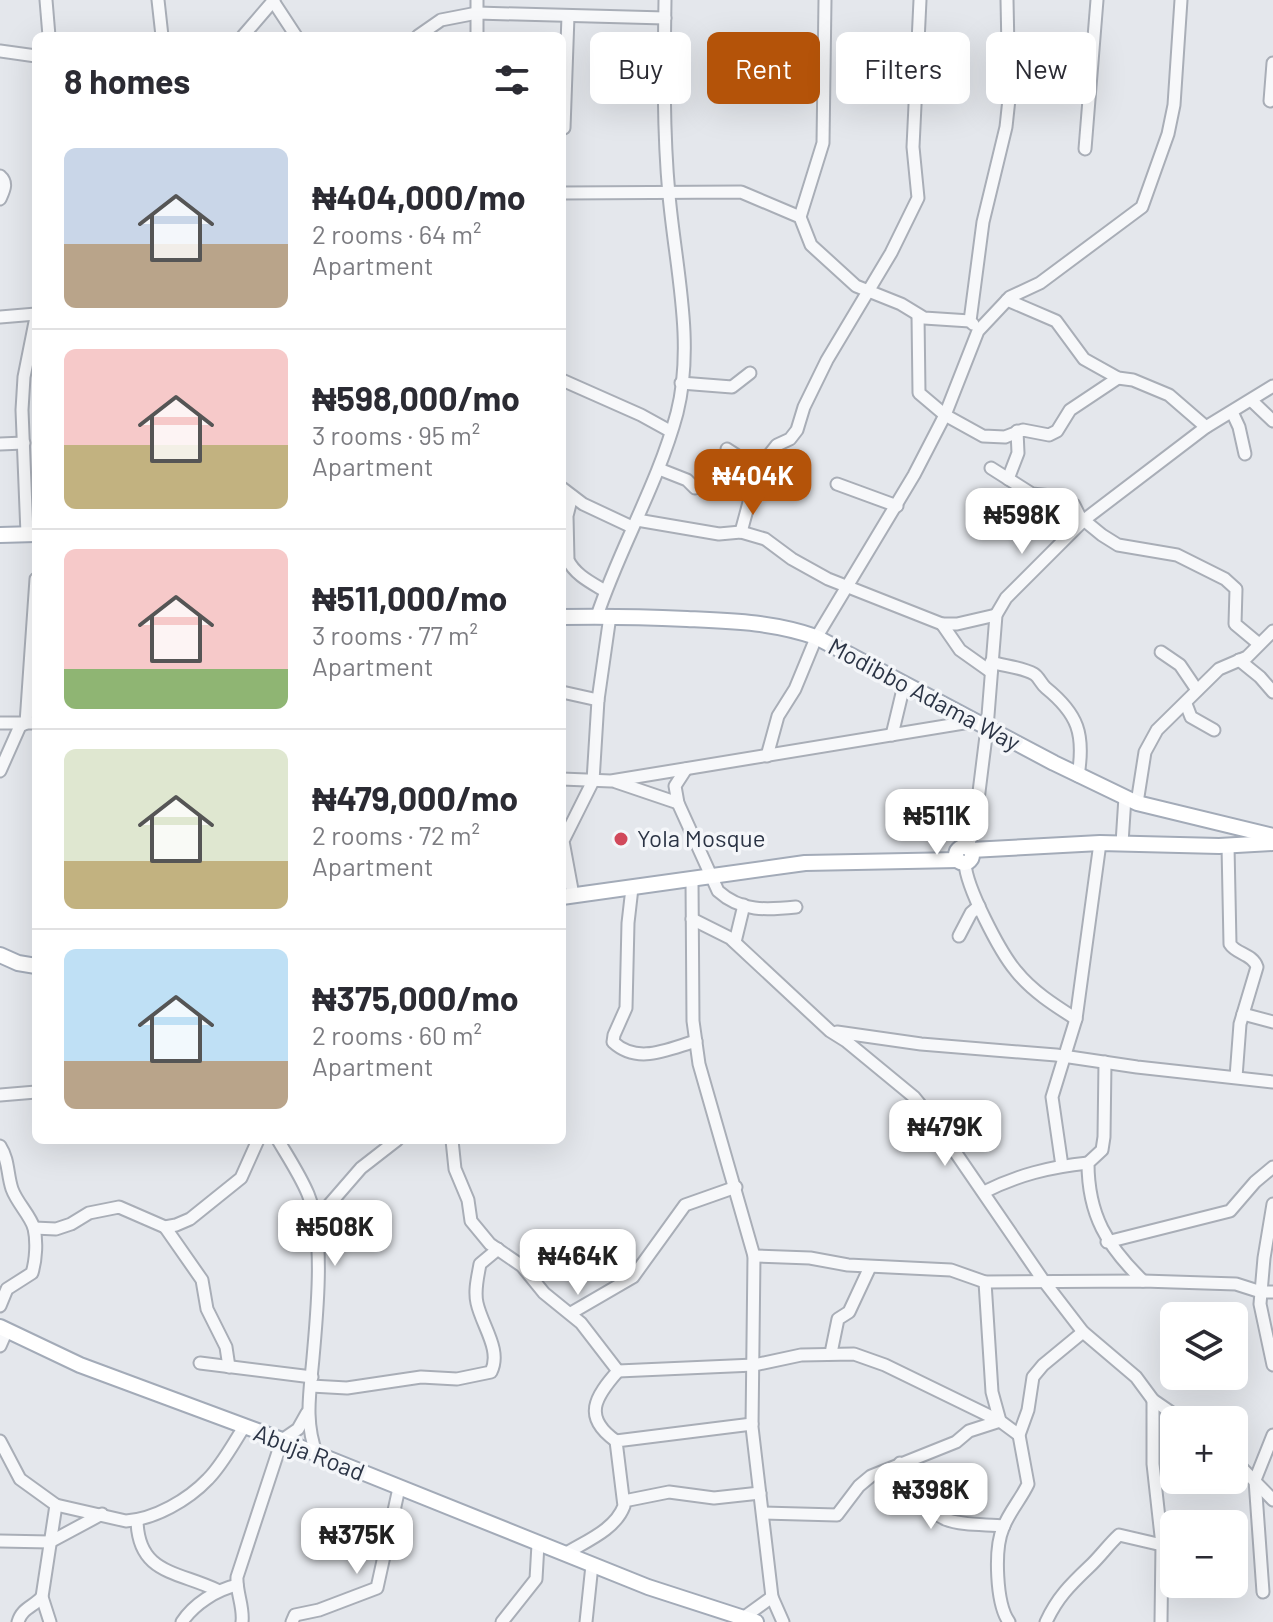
<!DOCTYPE html>
<meta charset="utf-8">
<style>
:root{--surface:#fff;--page:#f2f2f3;--text:#2b2b33;--muted:#7c7c81;--line:#e1e1e2;--accent:#b45309}
body{margin:0;font-family:Barlow,sans-serif;background:var(--page);color:var(--text);height:100vh;display:flex;flex-direction:column;font-size:30px;white-space:nowrap}
*{box-sizing:border-box;margin:0}
p{font-size:26px;color:var(--muted)}
.icon{flex:none;width:44px;height:44px;fill:none;stroke:currentColor;stroke-width:2;stroke-linecap:round;stroke-linejoin:round}
.map{position:relative;flex:1;overflow:hidden}
.drawer{position:absolute;left:32px;top:32px;width:534px;height:1112px;display:flex;flex-direction:column;background:var(--surface);border-radius:12px;box-shadow:0 8px 32px #0002}
.drawer>*{flex:none}
.hud{position:absolute;left:590px;top:32px;width:562px;height:72px;display:flex;gap:16px}
.tools{position:absolute;left:1160px;top:1302px;display:grid;gap:16px}
.tools a{display:grid;place-items:center;width:88px;height:88px;border-radius:12px;background:var(--surface);box-shadow:0 8px 32px #0002;font-size:40px}
.price{position:absolute;translate:-50% -68px;padding:0 18px;border-radius:16px;background:#fff;color:#222;font-size:26px;line-height:52px;filter:drop-shadow(0 2px 4px #0008)}
.price::after{content:'';position:absolute;left:50%;top:48px;width:24px;height:18px;margin-left:-12px;background:inherit;clip-path:polygon(0 0,100% 0,50% 100%)}
.price.on{background:var(--accent);color:#fff}
ul{padding:0;list-style:none}
li{display:flex;align-items:center;gap:24px;height:200px;padding:0 32px}
li+li{border-top:2px solid var(--line)}
li span{display:grid;place-items:center;flex:none;width:224px;height:160px;border-radius:12px;color:#555}
li>.icon{margin-inline-start:auto}
span .icon{width:96px;height:96px;fill:#fffc;stroke-width:1}
li b{font-size:34px}
h2{display:flex;justify-content:space-between;align-items:center;height:96px;padding:0 32px;font-size:34px}
.chip{padding:0 28px;border-radius:12px;background:var(--surface);box-shadow:0 8px 32px #0002;font-size:28px;line-height:72px}
.chip.on{background:var(--accent);color:#fff}
.map>svg:first-child{display:block}
.lines{fill:none;stroke-linecap:round;stroke-linejoin:round}
.minor-casing{stroke:#a9aeb7;stroke-width:15}
.major-casing{stroke:#a3abb8;stroke-width:18}
.minor{stroke:#f7f8fa;stroke-width:11}
.major{stroke:#fff;stroke-width:14}
.poi-dot{fill:#d1495b;stroke:#f4f6f9;stroke-width:3}
.labels{text-anchor:middle;stroke-width:7;stroke-linejoin:round;paint-order:stroke}
.street-label{font-size:24px;fill:#2b3445;stroke:#f4f6f9}
.poi-label{font-size:24px;fill:#2b3445;stroke:#f4f6f9;text-anchor:start}
</style>
<div class="map">
<svg width="1273" height="1622" viewBox="0 0 1273 1622">
<rect width="100%" height="100%" fill="#e4e7ec"/>
<g class="lines">
<g class="minor-casing">
<g id="minor">
<path d="M46 0 49 36"/>
<path d="M158 0 162 36"/>
<path d="M477 0V36"/>
<path d="M273 1 296 36"/>
<path d="M243 36 274 0"/>
<path d="M418 36 441 20 477 13 665 18"/>
<path d="M0 51 36 56"/>
<path d="M1270 101 1273 63"/>
<path d="M564 128 568 16"/>
<path d="M1085 149 1097 0"/>
<path d="M0 176C8 183 4 190 0 199"/>
<path d="M562 193 741 192 800 217 811 245 856 286 901 304 924 318 970 321"/>
<path d="M800 217 823 143 825 0"/>
<path d="M1007 300 1056 321 1084 359 1118 378 1133 380 1169 395 1206 427"/>
<path d="M918 315 919 393 945 415 983 436 1005 437 1023 430 1049 435 1057 431 1070 410 1118 378"/>
<path d="M0 317 36 314"/>
<path d="M973 324 970 321 983 222 1006 127 1009 99 1007 0"/>
<path d="M562 380 641 415 670 431"/>
<path d="M681 383 732 387 750 373"/>
<path d="M1252 401 1273 421"/>
<path d="M1232 412 1239 427 1245 454"/>
<path d="M0 444 24 443"/>
<path d="M727 449 758 469"/>
<path d="M991 468 1032 494 1061 497 1074 505 1080 517 1102 535 1118 545 1177 555 1225 579 1236 589 1235 624 1259 644"/>
<path d="M659 469 687 480 695 488"/>
<path d="M1008 479 1018 453 1017 431"/>
<path d="M837 484 897 506"/>
<path d="M562 488 583 504 632 527"/>
<path d="M572 496 567 516 568 560C575 575 592 583 605 591"/>
<path d="M637 520 719 534 741 532 765 539 792 559 828 579 942 624H957L996 615"/>
<path d="M741 532 758 469 777 445 790 439 797 430 804 407 827 360 891 253 918 198 913 147 920 0"/>
<path d="M27 534 22 410 24 377 36 317"/>
<path d="M597 616C620 547 658 484 677 413 695 342 675 265 669 195 663 130 664 65 665 0"/>
<path d="M942 624 960 650 991 672"/>
<path d="M1161 652 1180 665 1197 690"/>
<path d="M1239 660 1260 677 1273 692"/>
<path d="M991 662C1004 666 1022 667 1034 674 1039 677 1041 684 1046 688 1078 714 1085 734 1078 776"/>
<path d="M562 692 598 700"/>
<path d="M1186 704 1191 717 1214 730"/>
<path d="M0 723H36"/>
<path d="M892 735 904 685"/>
<path d="M767 756 778 716 795 689 816 638 914 475 945 415 978 331 1010 297 1040 283 1142 207 1168 134 1174 105 1181 0"/>
<path d="M686 769 675 786 678 803 718 891C741 912 767 910 796 907"/>
<path d="M0 771 20 726 26 723 36 579"/>
<path d="M562 779 611 781 976 721"/>
<path d="M616 782 678 803"/>
<path d="M1137 803 1145 752 1157 730 1219 669 1247 657 1273 631"/>
<path d="M1122 843 1125 797"/>
<path d="M1228 846 1230 944C1236 954 1253 954 1257 967L1240 1024 1236 1077"/>
<path d="M968 848 976 816 987 728 996 615 1006 598 1084 520 1206 427 1273 386"/>
<path d="M965 863C966 887 1000 952 1016 971 1032 991 1054 1005 1076 1019"/>
<path d="M692 880 693 1021 699 1064 754 1256 752 1427 772 1597 783 1622"/>
<path d="M632 888 628 923 626 1008 614 1035 613 1042C638 1065 668 1049 696 1041"/>
<path d="M573 895 563 841 593 781 598 700 610 616"/>
<path d="M692 919 730 938 830 1031 846 1041 914 1097 936 1124 1043 1280 1083 1332 1136 1377 1153 1400 1182 1420"/>
<path d="M959 936 971 913 979 906"/>
<path d="M735 942 744 905"/>
<path d="M1243 1014 1273 1022"/>
<path d="M837 1032 921 1044 1056 1055 1137 1067 1273 1082"/>
<path d="M1105 1062 1104 1137 1102 1150 1088 1163C1088 1215 1107 1246 1143 1281"/>
<path d="M0 1095 36 1092"/>
<path d="M278 1140C288 1157 300 1175 308 1194 325 1236 317 1312 313 1358 310 1392 304 1422 317 1455"/>
<path d="M452 1140 455 1169 468 1200 471 1221 490 1244 522 1266 544 1293 581 1323 618 1371 754 1365 801 1355 854 1354 885 1365 1000 1421"/>
<path d="M0 1146C9 1160 7 1174 12 1189 17 1203 30 1215 34 1228 37 1241 36 1260 32 1273L7 1289 0 1306"/>
<path d="M1062 1166 1052 1097 1076 1019 1100 843"/>
<path d="M984 1192C1018 1175 1049 1167 1088 1163"/>
<path d="M1273 1204 1264 1258 1260 1304 1273 1365"/>
<path d="M315 1221 361 1168 397 1140"/>
<path d="M165 1227 202 1280 207 1309 226 1347 229 1367"/>
<path d="M34 1228 56 1229 71 1224 89 1213 119 1207 165 1227 176 1225 190 1219 241 1178 258 1140"/>
<path d="M1107 1242 1230 1211 1255 1182 1273 1167"/>
<path d="M754 1256 810 1258 848 1265 951 1270 985 1282 1143 1281 1236 1284 1261 1292H1273"/>
<path d="M985 1282 992 1392 1000 1421 1019 1435"/>
<path d="M571 1313 633 1277 685 1205 736 1187"/>
<path d="M0 1346 7 1330"/>
<path d="M831 1353 838 1319 849 1312 870 1267"/>
<path d="M200 1363 312 1377"/>
<path d="M311 1386 347 1388 421 1377 457 1379 491 1372C502 1350 482 1326 477 1303 474 1290 478 1276 480 1264L498 1249"/>
<path d="M1153 1400V1464L1162 1545 1161 1622"/>
<path d="M0 1441 20 1479 56 1505 126 1521C155 1519 188 1500 208 1479 222 1465 233 1444 244 1427"/>
<path d="M616 1441C582 1417 595 1397 618 1371"/>
<path d="M1234 1460 1273 1500"/>
<path d="M900 1463C911 1481 926 1511 945 1519 963 1526 986 1524 1004 1526"/>
<path d="M624 1501 669 1492 714 1498 760 1493"/>
<path d="M763 1513 837 1515 859 1486 871 1476 956 1442 969 1431 1000 1421"/>
<path d="M137 1520C138 1574 177 1571 217 1590"/>
<path d="M0 1541 50 1542 102 1514"/>
<path d="M565 1554C586 1541 615 1530 624 1506L616 1441 752 1424"/>
<path d="M1263 1592 1255 1480 1273 1435"/>
<path d="M743 1618 772 1597"/>
<path d="M18 1622C22 1608 33 1607 42 1597"/>
<path d="M50 1622 42 1597 56 1505"/>
<path d="M182 1622C194 1604 216 1590 237 1585"/>
<path d="M242 1622C244 1607 236 1592 237 1577L282 1440 298 1429 307 1413"/>
<path d="M292 1622 295 1615 319 1610 377 1588 399 1488"/>
<path d="M502 1622 536 1579 538 1544"/>
<path d="M586 1622 592 1565"/>
<path d="M1009 1622C996 1604 994 1549 1003 1528 1009 1512 1021 1499 1028 1484L1019 1435 1028 1410 1033 1377 1043 1365 1083 1332"/>
<path d="M1046 1622C1057 1598 1070 1585 1089 1567 1100 1557 1108 1545 1119 1535L1162 1545"/>
</g>
</g>
<g class="major-casing">
<g id="major">
<path d="M0 535 36 534"/>
<path d="M562 617C604 616 645 617 687 619 732 621 773 622 816 637L1054 763 1137 803 1273 836"/>
<circle cx="964" cy="855" r="8"/>
<path d="M971 850 1100 843 1219 846 1273 843"/>
<path d="M562 897 805 863 958 860"/>
<path d="M0 955 18 963 36 966"/>
<path d="M0 1327 80 1365 282 1440 648 1587 756 1622"/>
</g>
</g>
<use href="#minor" class="minor"/>
<use href="#major" class="major"/>
</g>
<circle class="poi-dot" cx="621" cy="839" r="8"/>
<g class="labels">
<g class="street-label">
<text transform="translate(924 695) rotate(28)" y="8">Modibbo Adama Way</text>
<text transform="translate(309 1453) rotate(21)" y="8">Abuja Road</text>
</g>
<g class="poi-label">
<text x="637" y="847">Yola Mosque</text>
</g>
</g>
</svg>
<div class="tools">
<a><svg class="icon" aria-label="layers" viewBox="0 0 24 24"><path d="M12 4l9 5-9 5-9-5zM3 14l9 5 9-5"/></svg></a>
<a>+</a>
<a>−</a>
</div>
<b class="price on" style="left:753px;top:517px">₦404K</b>
<b class="price" style="left:1022px;top:556px">₦598K</b>
<b class="price" style="left:937px;top:857px">₦511K</b>
<b class="price" style="left:945px;top:1168px">₦479K</b>
<b class="price" style="left:335px;top:1268px">₦508K</b>
<b class="price" style="left:578px;top:1297px">₦464K</b>
<b class="price" style="left:931px;top:1531px">₦398K</b>
<b class="price" style="left:357px;top:1576px">₦375K</b>
<div class="hud">
<a class="chip">Buy</a>
<a class="chip on">Rent</a>
<a class="chip">Filters</a>
<a class="chip">New</a>
</div>
<section class="drawer">
<h2>8 homes<svg class="icon" aria-label="filters" viewBox="0 0 24 24"><path d="M4 7h16M4 17h16"/><circle cx="9" cy="7" r="2"/><circle cx="15" cy="17" r="2"/></svg></h2>
<ul>
<li><span style="background:linear-gradient(#c9d6e8 60%,#b9a48a 0)"><svg class="icon" aria-label="home" viewBox="0 0 24 24"><path d="M3 11l9-7 9 7M6 9v11h12V9"/></svg></span><div><b>₦404,000/mo</b><p>2 rooms · 64 m²</p><p>Apartment</p></div></li>
<li><span style="background:linear-gradient(#f6c9c9 60%,#c2b280 0)"><svg class="icon" aria-label="home" viewBox="0 0 24 24"><path d="M3 11l9-7 9 7M6 9v11h12V9"/></svg></span><div><b>₦598,000/mo</b><p>3 rooms · 95 m²</p><p>Apartment</p></div></li>
<li><span style="background:linear-gradient(#f6c9c9 75%,#8fb573 0)"><svg class="icon" aria-label="home" viewBox="0 0 24 24"><path d="M3 11l9-7 9 7M6 9v11h12V9"/></svg></span><div><b>₦511,000/mo</b><p>3 rooms · 77 m²</p><p>Apartment</p></div></li>
<li><span style="background:linear-gradient(#dfe7d0 70%,#c2b280 0)"><svg class="icon" aria-label="home" viewBox="0 0 24 24"><path d="M3 11l9-7 9 7M6 9v11h12V9"/></svg></span><div><b>₦479,000/mo</b><p>2 rooms · 72 m²</p><p>Apartment</p></div></li>
<li><span style="background:linear-gradient(#bfe0f5 70%,#b9a48a 0)"><svg class="icon" aria-label="home" viewBox="0 0 24 24"><path d="M3 11l9-7 9 7M6 9v11h12V9"/></svg></span><div><b>₦375,000/mo</b><p>2 rooms · 60 m²</p><p>Apartment</p></div></li>
</ul>
</section>
</div>
